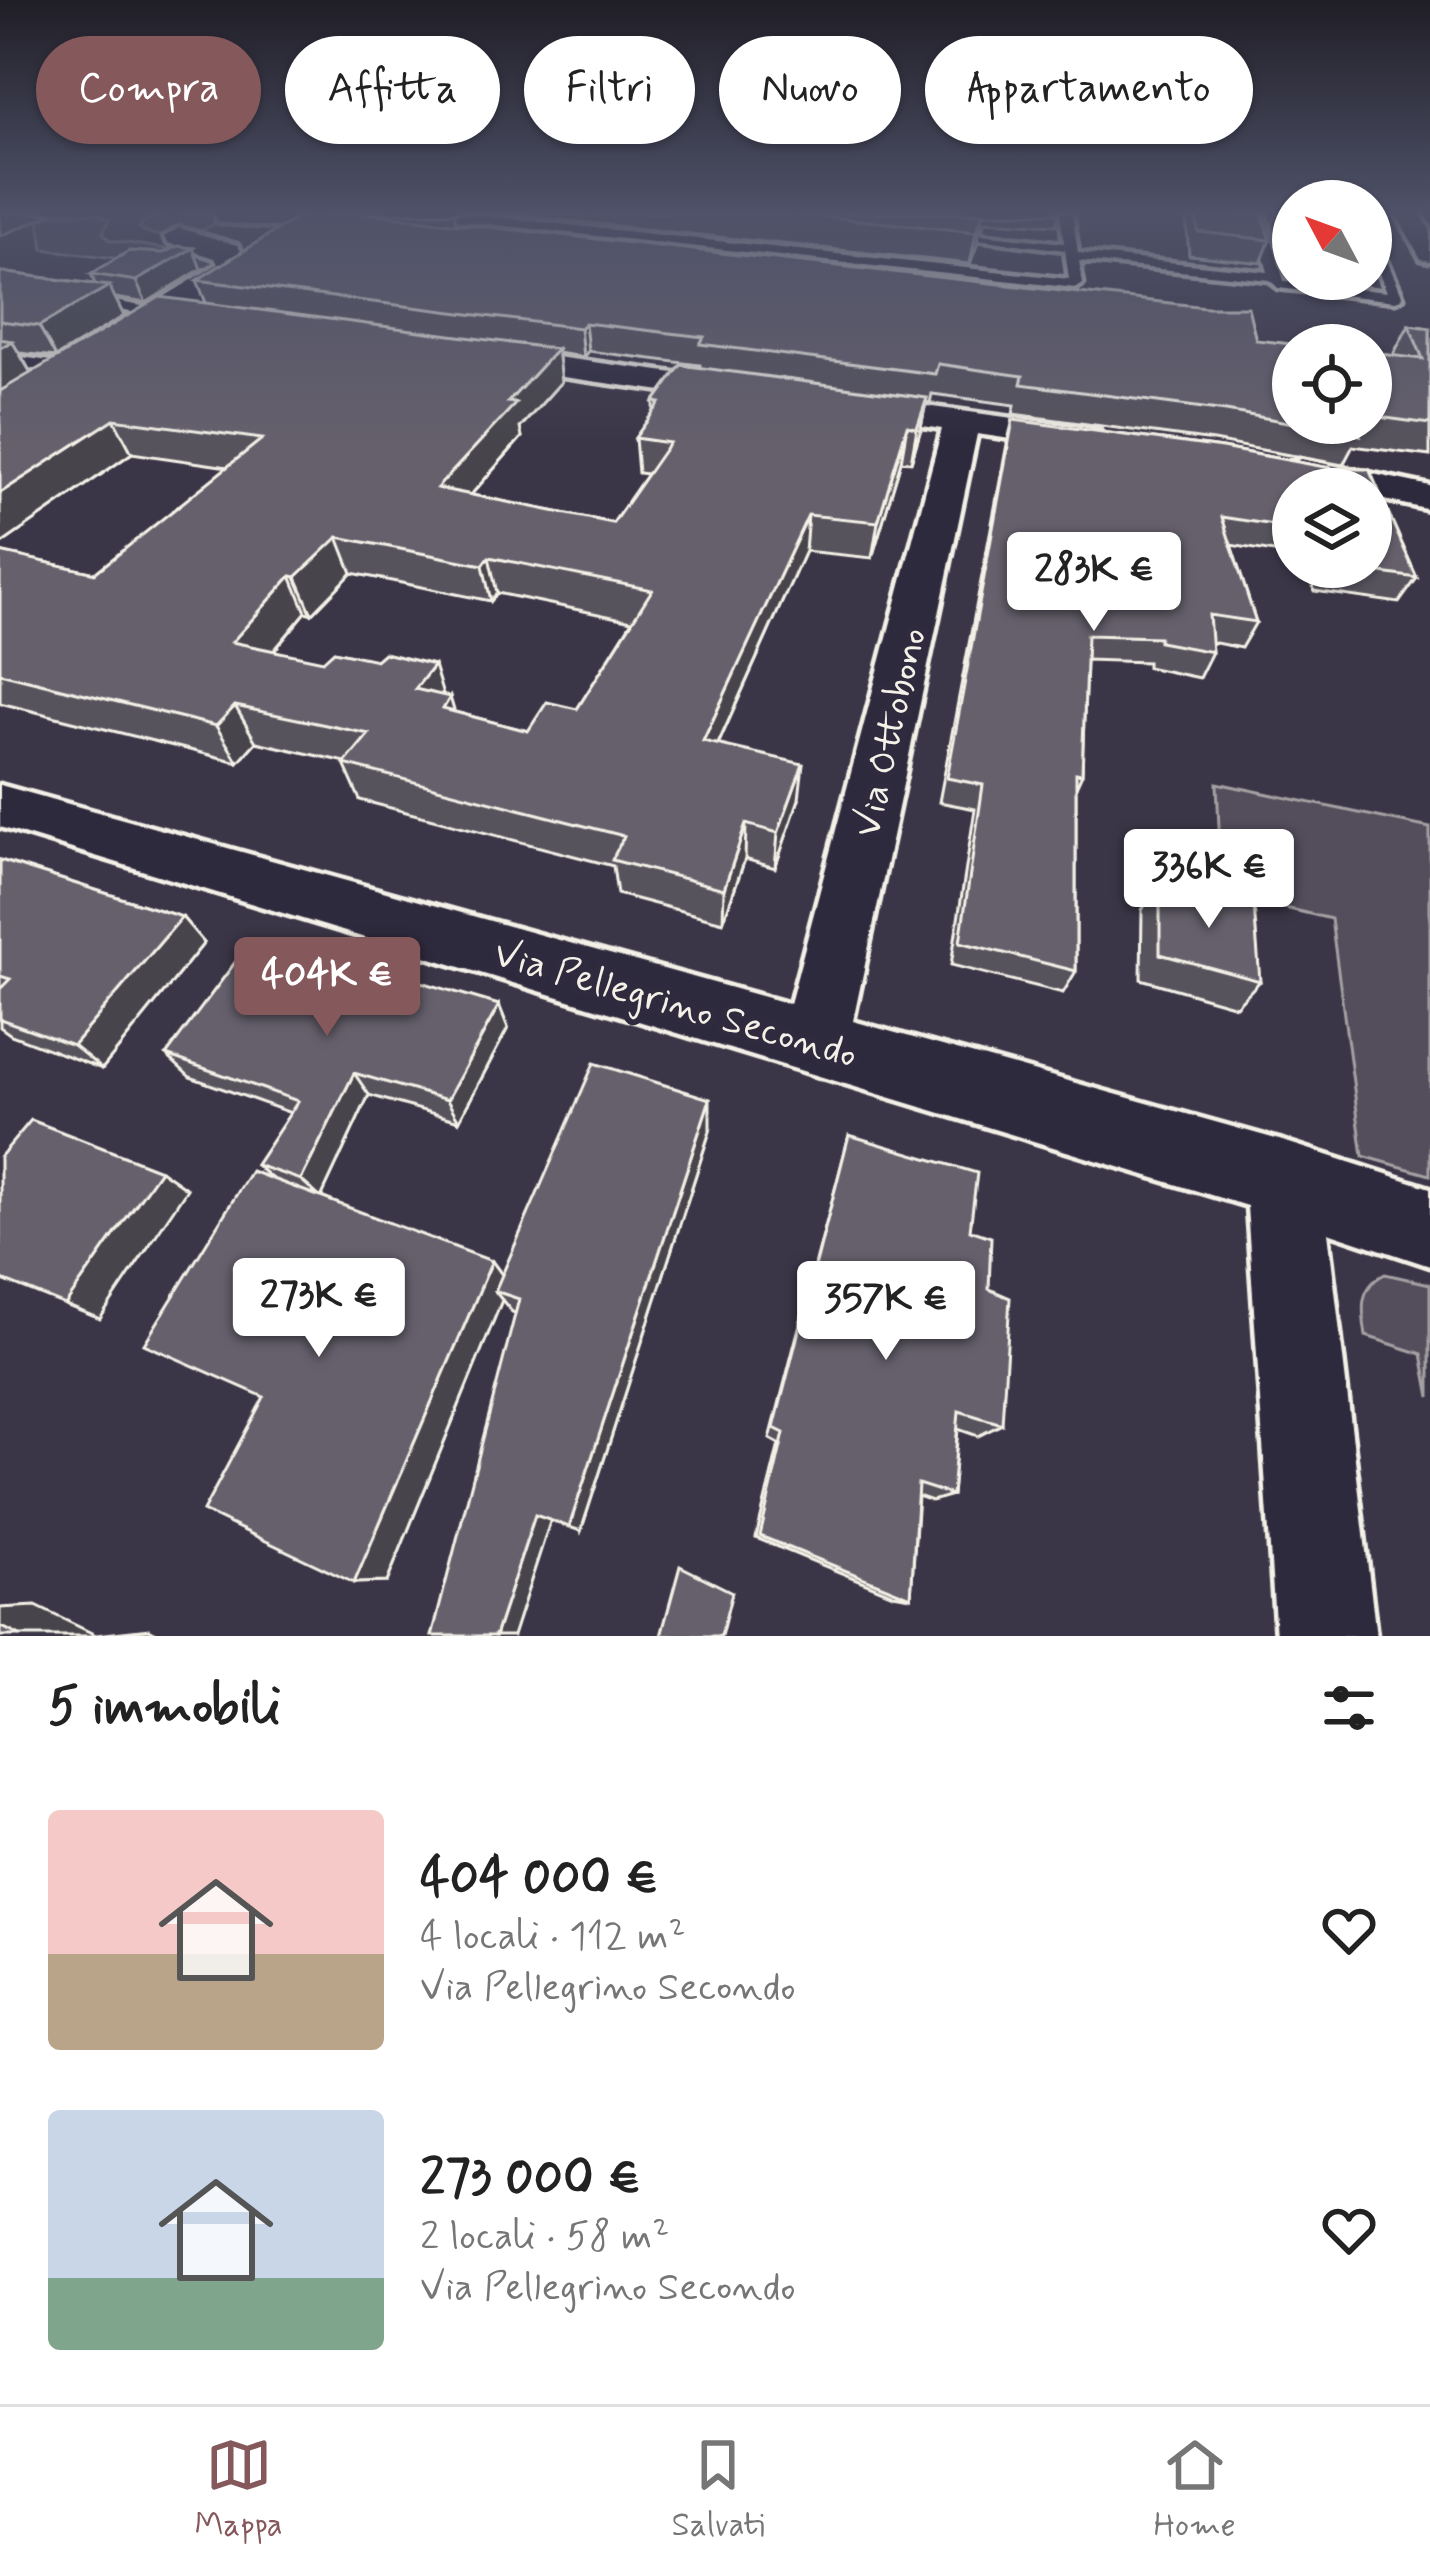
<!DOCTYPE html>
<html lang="it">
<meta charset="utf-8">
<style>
:root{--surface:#fff;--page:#f2f2f2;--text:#222;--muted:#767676;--line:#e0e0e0;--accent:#85585c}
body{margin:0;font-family:Mynerve,sans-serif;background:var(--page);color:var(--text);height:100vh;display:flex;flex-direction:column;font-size:45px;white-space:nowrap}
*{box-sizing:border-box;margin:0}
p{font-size:39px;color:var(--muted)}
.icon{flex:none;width:66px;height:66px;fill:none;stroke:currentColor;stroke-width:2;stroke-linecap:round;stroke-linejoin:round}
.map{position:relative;height:1636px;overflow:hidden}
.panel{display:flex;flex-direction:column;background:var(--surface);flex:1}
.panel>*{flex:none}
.banner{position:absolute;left:36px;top:36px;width:1359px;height:108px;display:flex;gap:24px}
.needle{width:78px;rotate:311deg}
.tools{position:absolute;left:1272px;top:180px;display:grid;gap:24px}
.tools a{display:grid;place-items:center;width:120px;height:120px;border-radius:50%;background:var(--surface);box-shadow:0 3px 9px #0004;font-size:60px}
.price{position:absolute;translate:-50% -102px;padding:0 27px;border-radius:12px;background:#fff;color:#222;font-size:39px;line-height:78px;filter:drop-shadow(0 3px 6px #0008)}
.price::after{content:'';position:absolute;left:50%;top:72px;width:36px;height:27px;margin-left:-18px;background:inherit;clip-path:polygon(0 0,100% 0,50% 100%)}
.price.current{background:var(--accent);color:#fff}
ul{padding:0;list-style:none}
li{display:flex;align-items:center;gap:36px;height:300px;padding:0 48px}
li span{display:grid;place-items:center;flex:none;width:336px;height:240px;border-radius:12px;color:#555}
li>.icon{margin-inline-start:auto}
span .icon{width:144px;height:144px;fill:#fffc;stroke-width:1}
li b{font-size:51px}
h2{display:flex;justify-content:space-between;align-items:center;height:144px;padding:0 48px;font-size:51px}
.chip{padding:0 42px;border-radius:54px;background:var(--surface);box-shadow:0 3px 9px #0004;font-size:42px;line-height:108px}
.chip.current{background:var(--accent);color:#fff}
.tab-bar{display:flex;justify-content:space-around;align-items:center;height:168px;border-top:3px solid var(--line);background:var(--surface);font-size:33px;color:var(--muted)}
.tab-bar a{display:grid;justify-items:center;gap:6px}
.tab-bar .current{color:var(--accent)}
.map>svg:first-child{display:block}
.green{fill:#534e5c;stroke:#a4a0a2;stroke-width:3}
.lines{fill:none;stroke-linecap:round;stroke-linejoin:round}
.lane-casing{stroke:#f4f1e8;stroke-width:9}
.street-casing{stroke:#f4f1e8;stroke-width:9}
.secondary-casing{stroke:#f4f1e8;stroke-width:9}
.lane{fill:#2f2a3d;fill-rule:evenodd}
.street{fill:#2f2a3d;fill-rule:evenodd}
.secondary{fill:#2f2a3d;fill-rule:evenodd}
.wall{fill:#57535d;stroke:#f4f1e8;stroke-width:3;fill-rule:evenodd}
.shaded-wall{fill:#47444c;stroke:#f4f1e8;stroke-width:3}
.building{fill:#65616c;stroke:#f4f1e8;stroke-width:3;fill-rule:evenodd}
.labels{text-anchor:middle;stroke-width:12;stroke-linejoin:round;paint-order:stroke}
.street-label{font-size:39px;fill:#f4f1e8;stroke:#2f2a3d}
</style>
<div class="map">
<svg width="1430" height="1636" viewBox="0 0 1430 1636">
<rect width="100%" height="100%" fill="#3b3647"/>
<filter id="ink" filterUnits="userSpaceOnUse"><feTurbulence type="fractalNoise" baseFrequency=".00833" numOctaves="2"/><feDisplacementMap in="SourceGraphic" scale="24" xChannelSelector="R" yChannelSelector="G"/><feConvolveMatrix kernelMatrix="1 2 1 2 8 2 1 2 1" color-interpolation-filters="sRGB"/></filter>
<g filter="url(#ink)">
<g class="green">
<path d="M38 213H97L109 220 103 233 110 240 208 256 216 264 210 270 43 249Z"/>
<path d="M168 213H214L221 219C201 236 161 243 139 228L146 220Z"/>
<path d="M1217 783 1430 828V1175L1363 1156 1331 919 1222 893Z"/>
<path d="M1385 1274 1430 1284V1397L1422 1354 1366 1336C1362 1311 1358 1287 1385 1274Z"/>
</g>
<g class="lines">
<g class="lane-casing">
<g id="lane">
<path d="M458 213 1069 279 1065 250 937 234 943 230 1064 243 1060 213H1072L1078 253 1268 272 1252 213H1264L1284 281 1387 292 1371 253V234L1377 238 1403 297 1396 301 1278 288 1270 280 1079 261 1083 284 1076 288 460 221 454 217Z"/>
<path d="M81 295 163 310 170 314 163 318 76 302Z"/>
<path d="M0 354 71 364 79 369 71 374 0 364Z"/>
</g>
</g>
<g class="street-casing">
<g id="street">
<path d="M216 213 371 218 384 226 371 234 226 223 217 221Z"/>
<path d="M1396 213H1420L1430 230V261L1421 259Z"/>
<path d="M482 347 741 382 753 385 758 392 753 399 741 402 471 364 466 357Z"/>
<path d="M845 395 1086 428 1099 431 1104 439 1099 447 1086 450 977 434 853 1021 1283 1141 1430 1188V1266L1328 1232 1376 1636H1276L1247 1206 0 827V785L790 1004 942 429 833 412 828 405 833 398Z"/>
<path d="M1302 459 1430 486V510L1371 497V489H1332L1288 479 1283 471 1288 463Z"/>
</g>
</g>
<g class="secondary-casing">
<path id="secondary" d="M179 228 237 245 251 265 236 283 14 423 0 426V397L218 264 215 258 168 243 164 237Z"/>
</g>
<use href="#lane" class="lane"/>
<use href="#street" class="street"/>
<use href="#secondary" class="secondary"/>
</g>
<g class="wall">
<path d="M304 213H454L456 223 1256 340 1293 423H1371V353L1395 356 1394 353 1409 325 1430 328V456L1353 446 1343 465 1213 441 1013 414 1015 405 932 394 930 403 926 402 920 432 911 462 901 461 872 558 805 551 718 745 799 799 775 868 745 859 723 922 617 894 613 866 360 800 344 764 346 762 256 742 238 762 0 703V552L95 573 228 467 132 453 0 545V272L95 284 91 274 201 269 146 303 115 298 124 316 56 357 20 353 31 373 206 303 197 280ZM588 351 700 365V368L654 402V411L635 438 638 473 647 474 613 523 471 495 522 437 520 428 561 382 557 353 583 357ZM352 573 491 601 497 593 632 621 577 709 528 731 455 712 274 651 306 612 312 614Z"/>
<path d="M497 213H1059L1056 225 985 221 982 230H980L970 264Z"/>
<path d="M1188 213H1262L1270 240 1261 263 1189 255 1186 217Z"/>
<path d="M1277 213H1293V266L1284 265 1272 225Z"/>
<path d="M1371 213 1386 242 1371 272Z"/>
<path d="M1013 420 1222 448 1336 469H1369L1417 578 1399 603 1314 591 1310 567H1371V489H1293V555L1231 545 1256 622 1241 648 1211 642 1212 652 1199 678 1147 667V662L1086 660 1082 774 1076 787V971L1063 993 951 965 975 809 939 802 1007 444Z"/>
<path d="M0 860 182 917 204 943 102 1069 11 1035 0 1027Z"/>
<path d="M1160 883 1260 981 1236 1006 1141 979 1142 910Z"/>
<path d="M403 987 499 1005 508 1028 459 1121 369 1095 321 1197 502 1274 710 1131 581 1531 515 1313 512 1312 502 1300 387 1582 354 1583 264 1397 272 1179 256 1165 291 1113 190 1077 166 1055Z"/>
<path d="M849 1135 970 1230 989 1289 1002 1424 978 1436 958 1429 952 1495 932 1501 918 1496 911 1597 893 1594 756 1538 779 1444 770 1439Z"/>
</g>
<g class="shaded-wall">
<path d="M0 213H54L0 236Z"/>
<path d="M983 213 977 245 970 264 976 232Z"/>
<path d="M193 248 201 269 146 303 136 281Z"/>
<path d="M109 286 124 316 56 357 39 326Z"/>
<path d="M585 323 588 351 583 357 580 328Z"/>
<path d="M12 341 31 373 0 394V348Z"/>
<path d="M557 349 561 382 520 428 522 437 446 523 437 488 508 402Z"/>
<path d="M927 398 920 432 911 462 917 428Z"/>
<path d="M114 419 132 453 0 545V493Z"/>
<path d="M907 426 901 461 872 558 878 522Z"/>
<path d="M808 515 805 551 703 777V741Z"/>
<path d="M338 537 352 573 312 614 296 577Z"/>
<path d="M489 557 497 593 491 601 483 565Z"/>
<path d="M291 576 306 612 251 678 232 642Z"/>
<path d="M434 665 445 702 415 689Z"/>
<path d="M450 697 461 734 443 709Z"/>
<path d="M235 706 256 742 238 762 216 726Z"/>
<path d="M803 764 799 799 775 868 778 833Z"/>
<path d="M746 824 745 859 723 922 724 889Z"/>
<path d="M182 917 204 943 102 1069 73 1045Z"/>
<path d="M499 1005 508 1028 459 1121 447 1100Z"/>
<path d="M354 1073 369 1095 321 1198 301 1180Z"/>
<path d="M710 1099V1131L581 1531 569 1527Z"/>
<path d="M160 1170 187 1189 100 1319 65 1305Z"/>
<path d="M492 1261 509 1284 495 1291 502 1300 387 1582 354 1583Z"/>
<path d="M535 1515 551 1519 513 1636H495Z"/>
<path d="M36 1606 96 1635 149 1629 162 1636H20L0 1626V1608Z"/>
</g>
<g class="building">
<path d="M304 213H362L1206 307H1248L1256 340 1300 345H1293V423L1226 411 1021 384 1023 376 938 364 935 374 700 344 704 337 585 323 580 328 197 280Z"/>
<path d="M789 213H983L976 232Z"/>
<path d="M1196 213H1262L1270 240 1198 232Z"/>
<path d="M1371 213H1372L1386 242 1371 241Z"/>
<path d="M178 246 193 248 136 281 91 274 129 251 163 253Z"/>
<path d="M0 272 109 286 39 326 0 321Z"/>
<path d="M160 297 557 349 508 402 516 403 437 488 613 523 669 443 635 438 660 403 654 402 681 365 927 398 917 428 907 426 878 522 808 515 703 741 803 764 778 833 746 824 724 889 612 860 624 836 344 764 369 734 235 706 216 726 0 673V552L95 573 262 439 114 419 0 493V391ZM338 537 483 565 489 557 652 590 577 709 547 702 528 731 443 709 450 697 415 689 434 665 384 653 376 660 334 651 323 661 232 642 291 576 296 577Z"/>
<path d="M1409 325 1430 328V424L1371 416V353L1423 359Z"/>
<path d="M0 339 12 341 0 348Z"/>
<path d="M1013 420 1222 448 1336 469H1369L1417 578 1338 567H1371V489H1293V528L1222 517 1256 622 1209 615 1212 652 1159 642V637L1087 635 1082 774 1076 773V971L960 942 983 785 947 778Z"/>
<path d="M1295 423H1355L1360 435Z"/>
<path d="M0 860 182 917 73 1045 0 1019V989L10 979 0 976Z"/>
<path d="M1160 883 1254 906 1260 981 1160 954Z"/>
<path d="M251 941 403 987 408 978 499 1005 447 1100 354 1073 301 1180 256 1165 298 1101 166 1055Z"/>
<path d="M594 1063 710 1099 569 1527 535 1515 495 1636H432L519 1299 495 1291Z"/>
<path d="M31 1120 160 1170 65 1305 0 1279V1157Z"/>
<path d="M849 1135 977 1173 970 1230 991 1237 989 1289 1010 1298 1002 1424 959 1411 952 1495 918 1484 911 1597 760 1536 784 1433 774 1428Z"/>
<path d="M251 1171 492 1261 354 1583 203 1511 264 1397 144 1344Z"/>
<path d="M680 1566 732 1592 721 1636H661Z"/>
<path d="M0 1626 20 1636H0Z"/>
</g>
</g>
<linearGradient id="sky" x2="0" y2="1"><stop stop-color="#201e27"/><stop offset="0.48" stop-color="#4f5269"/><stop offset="1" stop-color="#4f5269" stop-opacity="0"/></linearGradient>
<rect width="1430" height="442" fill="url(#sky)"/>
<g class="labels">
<g class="street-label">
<text transform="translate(888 732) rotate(-77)" y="14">Via Ottobono</text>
<text transform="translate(676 1002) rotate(16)" y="14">Via Pellegrino Secondo</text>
</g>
</g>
</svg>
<div class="tools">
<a><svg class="needle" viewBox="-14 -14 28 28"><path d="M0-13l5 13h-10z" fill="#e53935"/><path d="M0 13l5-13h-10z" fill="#767676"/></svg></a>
<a><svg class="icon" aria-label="locate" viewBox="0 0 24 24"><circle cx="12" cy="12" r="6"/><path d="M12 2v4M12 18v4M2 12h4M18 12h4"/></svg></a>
<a><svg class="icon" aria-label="layers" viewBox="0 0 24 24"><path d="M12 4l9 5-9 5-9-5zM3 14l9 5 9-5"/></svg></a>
</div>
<b class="price" style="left:1094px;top:634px">283K €</b>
<b class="price" style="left:1209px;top:931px">336K €</b>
<b class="price current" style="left:327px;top:1039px">404K €</b>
<b class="price" style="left:319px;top:1360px">273K €</b>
<b class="price" style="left:886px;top:1363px">357K €</b>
<div class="banner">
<a class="chip current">Compra</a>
<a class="chip">Affitta</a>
<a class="chip">Filtri</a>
<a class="chip">Nuovo</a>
<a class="chip">Appartamento</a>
</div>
</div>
<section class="panel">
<h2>5 immobili<svg class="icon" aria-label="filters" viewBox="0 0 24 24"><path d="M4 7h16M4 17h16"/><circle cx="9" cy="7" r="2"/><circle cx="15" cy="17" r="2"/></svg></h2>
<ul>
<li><span style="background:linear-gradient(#f6c9c9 60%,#b9a48a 0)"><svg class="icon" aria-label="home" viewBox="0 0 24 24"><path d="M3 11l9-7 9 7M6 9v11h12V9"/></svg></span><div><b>404 000 €</b><p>4 locali · 112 m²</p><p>Via Pellegrino Secondo</p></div><svg class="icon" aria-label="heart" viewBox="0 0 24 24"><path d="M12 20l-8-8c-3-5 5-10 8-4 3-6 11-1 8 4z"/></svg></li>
<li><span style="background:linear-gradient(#c9d6e8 70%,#7fa58c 0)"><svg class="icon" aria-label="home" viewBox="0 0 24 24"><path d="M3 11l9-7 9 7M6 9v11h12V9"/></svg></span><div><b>273 000 €</b><p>2 locali · 58 m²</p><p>Via Pellegrino Secondo</p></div><svg class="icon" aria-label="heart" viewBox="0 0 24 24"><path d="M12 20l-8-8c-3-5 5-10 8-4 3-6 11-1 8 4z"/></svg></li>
</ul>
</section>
<nav class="tab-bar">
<a class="current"><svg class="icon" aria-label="map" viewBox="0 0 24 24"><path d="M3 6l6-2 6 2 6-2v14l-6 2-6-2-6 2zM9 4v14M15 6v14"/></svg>Mappa</a>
<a><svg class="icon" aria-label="saved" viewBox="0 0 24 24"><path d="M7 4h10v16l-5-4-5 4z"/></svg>Salvati</a>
<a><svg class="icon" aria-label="home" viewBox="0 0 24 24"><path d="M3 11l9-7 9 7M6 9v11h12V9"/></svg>Home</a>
</nav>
